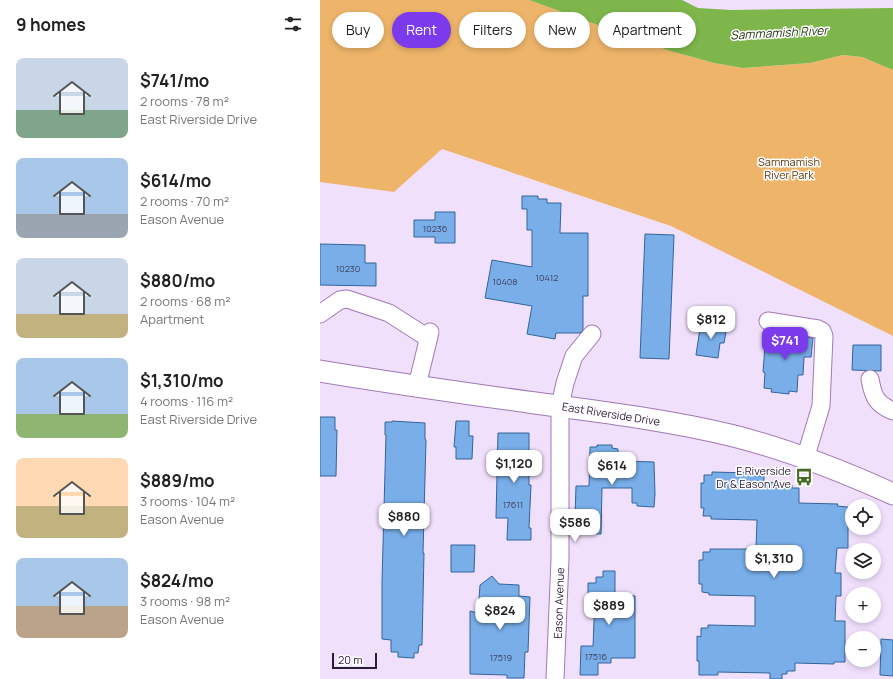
<!DOCTYPE html>
<meta charset="utf-8">
<style>
:root{--surface:#fff;--page:#f6f6f6;--text:#222;--muted:#767676;--accent:#7c3aed}
body{margin:0;font-family:Manrope,sans-serif;background:var(--page);color:var(--text);height:100vh;display:flex;flex-direction:column;font-size:15px;white-space:nowrap}
*{box-sizing:border-box;margin:0}
p{font-size:13px;color:var(--muted)}
.icon{flex:none;width:22px;height:22px;fill:none;stroke:currentColor;stroke-width:2;stroke-linecap:round;stroke-linejoin:round}
.map{position:relative;flex:1;overflow:hidden}
.drawer{display:flex;flex-direction:column;background:var(--surface);width:320px}
.drawer>*{flex:none}
.guide{position:absolute;left:12px;top:12px;width:380px;height:36px;display:flex;gap:8px}
.tools{position:absolute;left:525px;top:499px;display:grid;gap:8px}
.tools a{display:grid;place-items:center;width:36px;height:36px;border-radius:50%;background:var(--surface);box-shadow:0 2px 6px #0003;font-size:20px}
.scale{position:absolute;left:12px;bottom:10px;width:45px;box-sizing:border-box;padding-left:4px;border:2px solid #2c1b35;border-top:0;font-size:11px;line-height:14px;white-space:nowrap;color:#2c1b35;-webkit-text-stroke:3px #fff;paint-order:stroke}
.price{position:absolute;translate:-50% -34px;padding:0 9px;border-radius:8px;background:#fff;color:#222;font-size:13px;line-height:26px;filter:drop-shadow(0 1px 2px #0008)}
.price::after{content:'';position:absolute;left:50%;top:24px;width:12px;height:9px;margin-left:-6px;background:inherit;clip-path:polygon(0 0,100% 0,50% 100%)}
.price.selected{background:var(--accent);color:#fff}
ul{padding:0;list-style:none}
li{display:flex;align-items:center;gap:12px;height:100px;padding:0 16px}
li span{display:grid;place-items:center;flex:none;width:112px;height:80px;border-radius:8px;color:#555}
li>.icon{margin-inline-start:auto}
span .icon{width:48px;height:48px;fill:#fffc;stroke-width:1}
li b{font-size:17px}
h2{display:flex;justify-content:space-between;align-items:center;height:48px;padding:0 16px;font-size:17px}
.chip{padding:0 14px;border-radius:18px;background:var(--surface);box-shadow:0 2px 6px #0003;font-size:14px;line-height:36px}
.chip.selected{background:var(--accent);color:#fff}
main{display:flex;flex:1;min-height:0}
.map>svg:first-child{display:block}
.green{fill:#eeb56a}
.water{fill:#7eb64b}
.building{fill:#79aee9;stroke:#32649b}
.lines{fill:none;stroke-linecap:round;stroke-linejoin:round}
.minor-casing{stroke:#a178b8;stroke-width:19}
.major-casing{stroke:#a178b8;stroke-width:23}
.minor{stroke:#fff;stroke-width:17}
.major{stroke:#fff;stroke-width:21}
.labels{text-anchor:middle;stroke-width:3;stroke-linejoin:round;paint-order:stroke}
.number-label{font-size:9px;fill:#3f4062}
.park-label{font-size:11px;fill:#5b3c0f;stroke:#fff}
.street-label{font-size:11px;fill:#2c1b35;stroke:#fff}
.poi-label{font-size:11px;fill:#2c1b35;stroke:#fff;text-anchor:end}
.water-label{font-size:12px;font-style:italic;fill:#22380d;stroke:#fff}
</style>
<main>
<section class="drawer">
<h2>9 homes<svg class="icon" aria-label="filters" viewBox="0 0 24 24"><path d="M4 7h16M4 17h16"/><circle cx="9" cy="7" r="2"/><circle cx="15" cy="17" r="2"/></svg></h2>
<ul>
<li><span style="background:linear-gradient(#c9d6e8 65%,#7fa58c 0)"><svg class="icon" aria-label="home" viewBox="0 0 24 24"><path d="M3 11l9-7 9 7M6 9v11h12V9"/></svg></span><div><b>$741/mo</b><p>2 rooms · 78 m²</p><p>East Riverside Drive</p></div></li>
<li><span style="background:linear-gradient(#a9c7e8 70%,#9aa5b1 0)"><svg class="icon" aria-label="home" viewBox="0 0 24 24"><path d="M3 11l9-7 9 7M6 9v11h12V9"/></svg></span><div><b>$614/mo</b><p>2 rooms · 70 m²</p><p>Eason Avenue</p></div></li>
<li><span style="background:linear-gradient(#c9d6e8 70%,#c2b280 0)"><svg class="icon" aria-label="home" viewBox="0 0 24 24"><path d="M3 11l9-7 9 7M6 9v11h12V9"/></svg></span><div><b>$880/mo</b><p>2 rooms · 68 m²</p><p>Apartment</p></div></li>
<li><span style="background:linear-gradient(#a9c7e8 70%,#8fb573 0)"><svg class="icon" aria-label="home" viewBox="0 0 24 24"><path d="M3 11l9-7 9 7M6 9v11h12V9"/></svg></span><div><b>$1,310/mo</b><p>4 rooms · 116 m²</p><p>East Riverside Drive</p></div></li>
<li><span style="background:linear-gradient(#ffd9b3 60%,#c2b280 0)"><svg class="icon" aria-label="home" viewBox="0 0 24 24"><path d="M3 11l9-7 9 7M6 9v11h12V9"/></svg></span><div><b>$889/mo</b><p>3 rooms · 104 m²</p><p>Eason Avenue</p></div></li>
<li><span style="background:linear-gradient(#a9c7e8 60%,#b9a48a 0)"><svg class="icon" aria-label="home" viewBox="0 0 24 24"><path d="M3 11l9-7 9 7M6 9v11h12V9"/></svg></span><div><b>$824/mo</b><p>3 rooms · 98 m²</p><p>Eason Avenue</p></div></li>
</ul>
</section>
<div class="map">
<svg width="573" height="679" viewBox="0 0 573 679">
<rect width="100%" height="100%" fill="#f1e0fc"/>
<path class="green" d="M0 0H209L347 50 394 63 423 68 490 63 523 55 542 57 573 70V336L351 226 122 149 74 192 0 182Z"/>
<path class="water" d="M209 0H362L378 8 411 10 573 8V70L542 57 523 55 490 63 423 68 394 63 347 50Z"/>
<g class="building">
<path d="M202 196H218V199H227V203H241L240 233H268V296H263V330L260 333H236L235 339 207 334 212 306 165 298 172 260 212 267V230H207V209H202Z"/>
<path d="M115 212H135V243H115V237H94V220H115Z"/>
<path d="M325 234 354 235 349 359 320 358Z"/>
<path d="M0 244 45 245V263H56V286L0 285Z"/>
<path d="M381 322 407 326 404 343H400L398 358 376 355Z"/>
<path d="M446 333 493 338 491 357H484L483 375H478L477 392 469 391V394L451 392 452 389 444 388 445 373 443 372Z"/>
<path d="M533 345H561V371L532 370Z"/>
<path d="M0 417H15V430H17L16 476H0Z"/>
<path d="M72 421 105 423V439L106 440 103 553H104L102 645H99L98 653H94V658L78 657V652H71V640L62 639V582L66 435H65V422H72Z"/>
<path d="M136 421H149V436H153L152 459H136V447H134Z"/>
<path d="M178 433H209V485H211L209 528H211V540H187L188 518H176Z"/>
<path d="M277 445H292V448L298 449V455H304L303 461 334 462 335 494 334 507 317 506V503H312V488H282L281 534 257 533V517H255L256 486H269L270 447H277Z"/>
<path d="M392 472 432 473V476H444V482L464 483V485H472V488H479V503L518 504 517 506 528 507V548H517L515 573H521V596H516L515 621H525V662H514V664L475 663V671H467V674H462V679H450V673L398 672V675H379V661H377V636L381 637V628H388V625L435 626V596L389 595V593L382 592V584H379V560H383V552H390V549H436L437 520 391 519V516H383L384 508H381V483H384V475H392Z"/>
<path d="M131 545H155L154 572H131Z"/>
<path d="M283 571H295V595L315 596V658H291V663H278V675H260L261 646H273L275 597H268V583H276V577H283Z"/>
<path d="M172 576 179 584 199 585V596L210 597 208 652H205L204 678H187V675L150 674V611L158 613 160 585Z"/>
<path d="M561 639 573 640V676L560 675Z"/>
</g>
<g class="lines">
<g class="minor-casing">
<g id="minor">
<path d="M0 314 20 300 27 299 69 313 108 338"/>
<path d="M448 321 498 329 502 331 504 336 501 406 485 459"/>
<path d="M550 379C553 396 556 404 573 411"/>
<path d="M97 386 110 332"/>
<path d="M235 679 240 559V406L245 383 254 356 272 334"/>
</g>
</g>
<g class="major-casing">
<path id="major" d="M0 371C72 383 143 393 215 403 282 412 349 420 414 436 469 450 522 471 573 494"/>
</g>
<use href="#minor" class="minor"/>
<use href="#major" class="major"/>
</g>
<defs>
<g id="bus-bare" transform="scale(1.38)"><path d="M-5-6H5V4H4V6H2V4H-2V6H-4V4H-5ZM-3.5-4V0h7V-4ZM-3.5 1.2v1.5H-2V1.2ZM2 1.2v1.5H3.5V1.2Z" fill="#456a23" stroke="#fff" stroke-width="2.5" paint-order="stroke"/></g>
</defs>
<g fill-rule="evenodd">
<use href="#bus-bare" x="484" y="477"/>
</g>
<g class="labels">
<g class="number-label">
<text x="115" y="232">10236</text>
<text x="28" y="272">10230</text>
<text x="227" y="281">10412</text>
<text x="185" y="285">10408</text>
<text x="193" y="508">17611</text>
<text x="276" y="660">17516</text>
<text x="181" y="661">17519</text>
</g>
<g class="park-label">
<text x="469" y="166">Sammamish<tspan x="469" dy="13">River Park</tspan></text>
</g>
<g class="street-label">
<text transform="translate(291 414) rotate(9)" y="4">East Riverside Drive</text>
<text transform="translate(239 603) rotate(-88)" y="4">Eason Avenue</text>
</g>
<g class="poi-label">
<text x="471" y="475">E Riverside<tspan x="471" dy="13">Dr &amp; Eason Ave</tspan></text>
</g>
<g class="water-label">
<text transform="translate(459 33) rotate(-3)" y="4">Sammamish River</text>
</g>
</g>
</svg>
<div class="tools">
<a><svg class="icon" aria-label="locate" viewBox="0 0 24 24"><circle cx="12" cy="12" r="6"/><path d="M12 2v4M12 18v4M2 12h4M18 12h4"/></svg></a>
<a><svg class="icon" aria-label="layers" viewBox="0 0 24 24"><path d="M12 4l9 5-9 5-9-5zM3 14l9 5 9-5"/></svg></a>
<a>+</a>
<a>−</a>
</div>
<div class="scale">20 m</div>
<b class="price" style="left:391px;top:340px">$812</b>
<b class="price selected" style="left:465px;top:361px">$741</b>
<b class="price" style="left:194px;top:484px">$1,120</b>
<b class="price" style="left:292px;top:486px">$614</b>
<b class="price" style="left:84px;top:537px">$880</b>
<b class="price" style="left:255px;top:543px">$586</b>
<b class="price" style="left:454px;top:579px">$1,310</b>
<b class="price" style="left:289px;top:626px">$889</b>
<b class="price" style="left:180px;top:631px">$824</b>
<div class="guide">
<a class="chip">Buy</a>
<a class="chip selected">Rent</a>
<a class="chip">Filters</a>
<a class="chip">New</a>
<a class="chip">Apartment</a>
</div>
</div>
</main>
